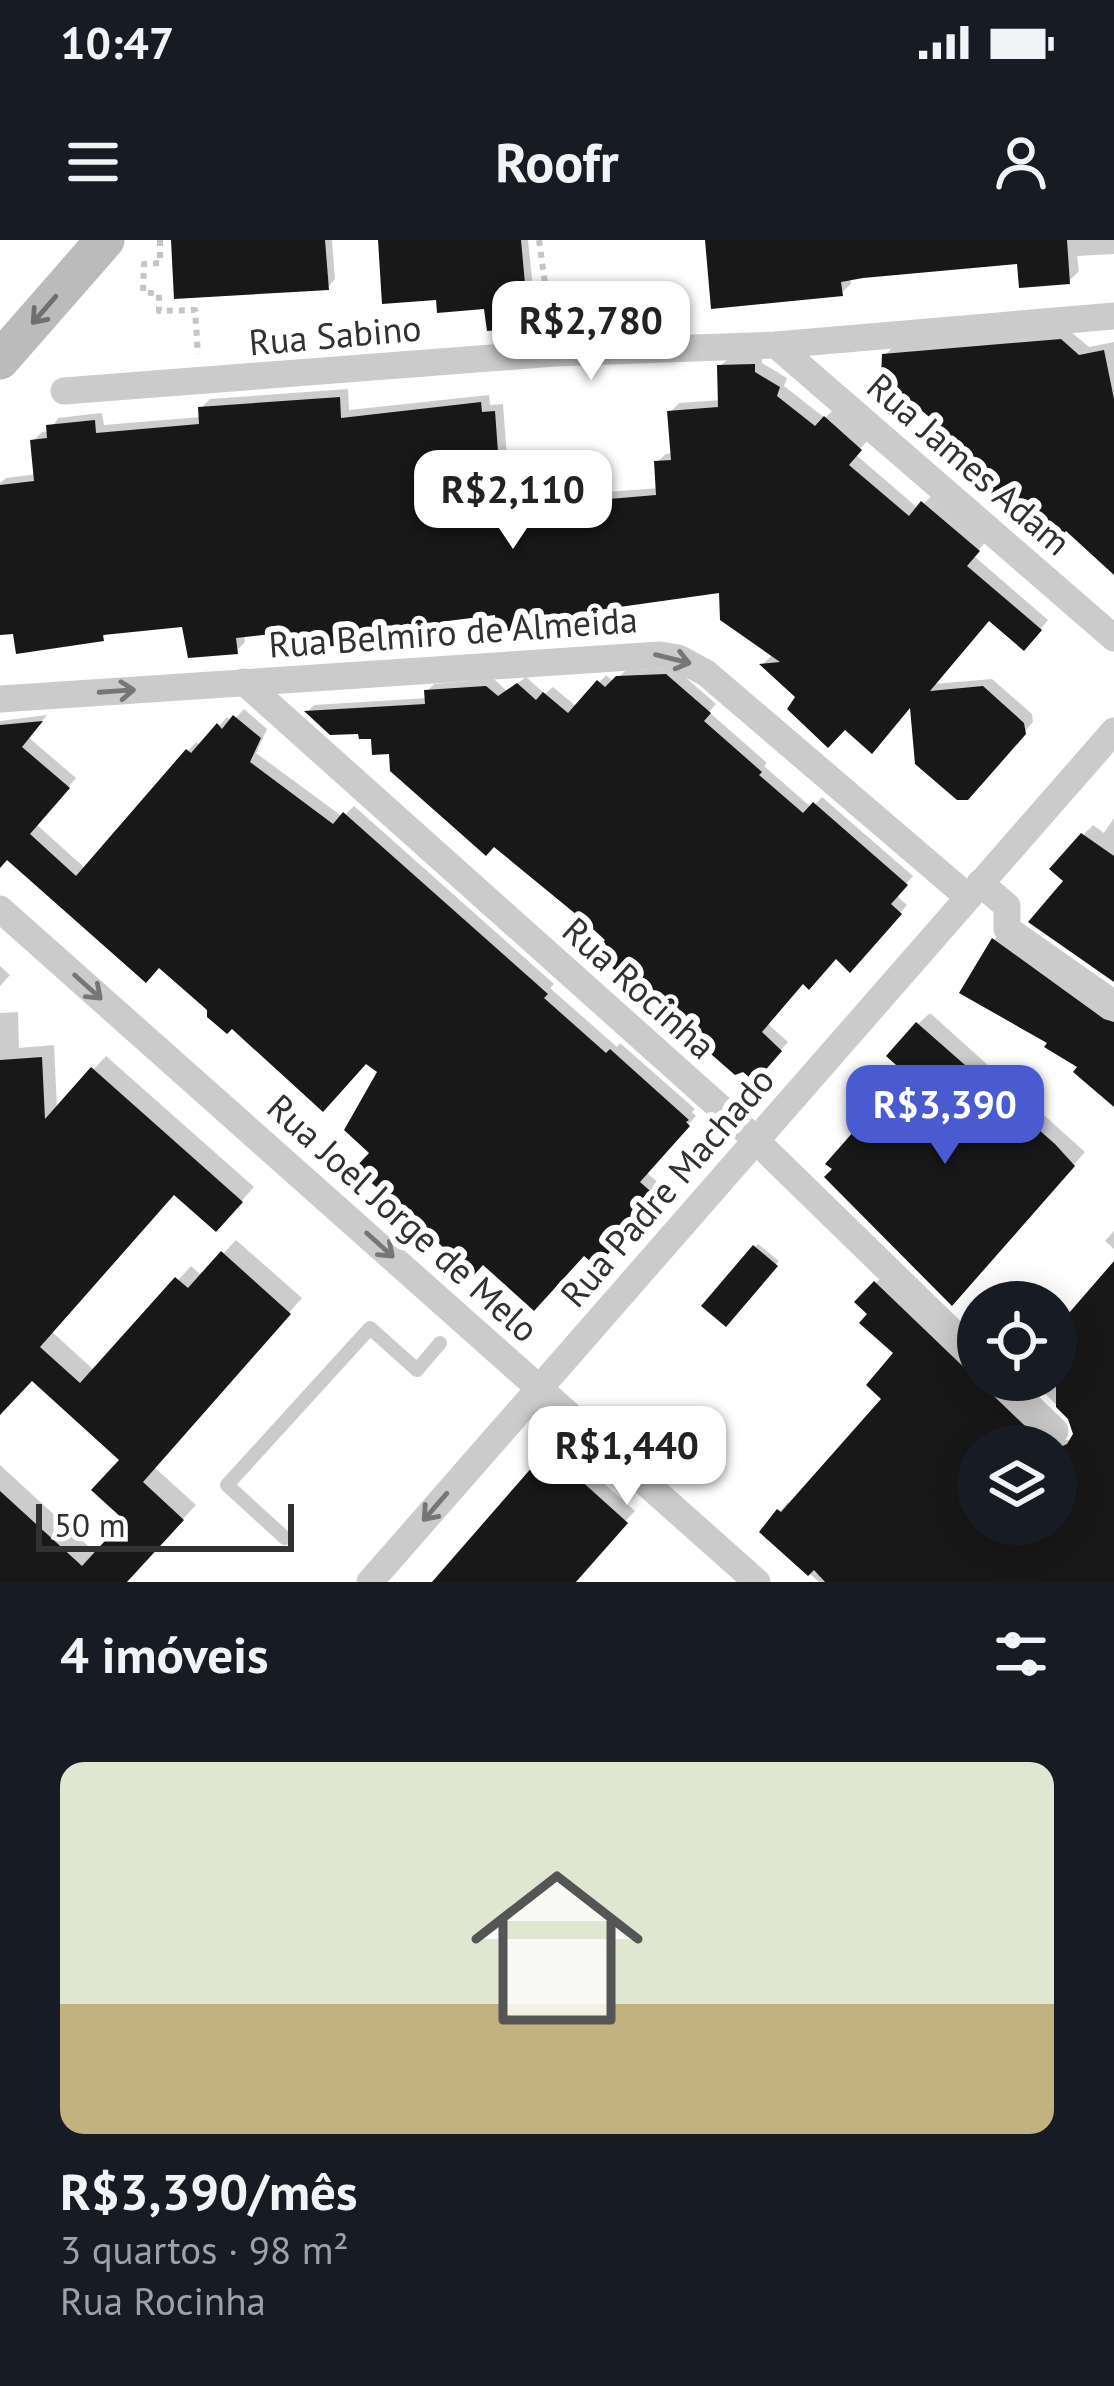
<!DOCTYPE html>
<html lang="pt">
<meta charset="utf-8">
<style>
:root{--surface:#171b24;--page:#20242c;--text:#f1f3f6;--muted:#9ea1a6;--accent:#4a5bd1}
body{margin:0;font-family:"PT Sans",sans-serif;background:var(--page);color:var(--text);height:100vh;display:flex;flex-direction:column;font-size:45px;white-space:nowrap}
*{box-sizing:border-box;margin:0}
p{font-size:39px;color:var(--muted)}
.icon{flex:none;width:66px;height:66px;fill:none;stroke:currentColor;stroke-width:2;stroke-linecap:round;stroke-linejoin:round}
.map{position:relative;height:1342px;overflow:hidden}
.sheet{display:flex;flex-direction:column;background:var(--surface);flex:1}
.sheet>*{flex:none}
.controls{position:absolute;left:957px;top:1041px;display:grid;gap:24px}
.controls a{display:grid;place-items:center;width:120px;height:120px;border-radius:50%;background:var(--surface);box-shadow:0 6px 30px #0003;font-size:60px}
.scale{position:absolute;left:36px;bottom:30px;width:258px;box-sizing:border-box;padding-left:12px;border:6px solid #313131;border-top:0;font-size:33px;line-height:42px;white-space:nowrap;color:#313131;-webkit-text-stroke:9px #fff;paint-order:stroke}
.price{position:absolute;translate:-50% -102px;padding:0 27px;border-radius:24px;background:#fff;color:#222;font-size:39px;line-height:78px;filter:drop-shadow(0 3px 6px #0008)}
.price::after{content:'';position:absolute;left:50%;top:72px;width:36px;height:27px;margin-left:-18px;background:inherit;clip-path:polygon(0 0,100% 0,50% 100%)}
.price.selected{background:var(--accent);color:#fff}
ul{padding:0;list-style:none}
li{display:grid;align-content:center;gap:24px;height:636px;padding:0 60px}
li span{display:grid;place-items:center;height:372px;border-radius:24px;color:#555}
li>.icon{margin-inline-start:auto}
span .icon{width:216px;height:216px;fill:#fffc;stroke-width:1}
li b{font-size:51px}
h2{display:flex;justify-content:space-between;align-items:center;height:144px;padding:0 60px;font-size:51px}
.status{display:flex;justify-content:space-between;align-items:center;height:84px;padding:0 60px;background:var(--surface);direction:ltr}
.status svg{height:33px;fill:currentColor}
header{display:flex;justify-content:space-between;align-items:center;height:156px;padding:0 60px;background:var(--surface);font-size:54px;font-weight:800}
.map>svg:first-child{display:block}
.shadow{fill:#0003;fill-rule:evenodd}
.building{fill:#181818}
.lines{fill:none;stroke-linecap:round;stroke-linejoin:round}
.path{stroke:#c5c5c5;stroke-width:6;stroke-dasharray:6 6;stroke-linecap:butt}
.lane{stroke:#cbcbcb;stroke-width:14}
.street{stroke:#cbcbcb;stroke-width:27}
.secondary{stroke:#bbb;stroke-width:39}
.oneway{stroke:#6f6f6f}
.oneway2{stroke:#767676}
.labels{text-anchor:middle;stroke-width:12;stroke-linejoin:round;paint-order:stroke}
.street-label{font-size:36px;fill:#313131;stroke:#fff}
</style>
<div class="status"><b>10:47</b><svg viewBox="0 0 49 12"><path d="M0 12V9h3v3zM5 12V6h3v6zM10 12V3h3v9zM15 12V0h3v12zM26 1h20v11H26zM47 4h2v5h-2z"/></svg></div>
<header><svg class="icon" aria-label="menu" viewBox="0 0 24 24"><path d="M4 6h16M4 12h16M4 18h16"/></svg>Roofr<svg class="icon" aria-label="person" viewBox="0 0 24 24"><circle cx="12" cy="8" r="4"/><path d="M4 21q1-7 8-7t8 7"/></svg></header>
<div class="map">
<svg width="1114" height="1342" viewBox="0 0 1114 1342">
<rect width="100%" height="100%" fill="#fff"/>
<g class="shadow">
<path d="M174 0H332L335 39 328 47Z"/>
<path d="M381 0H528L536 77 528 84 487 66 439 57Z"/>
<path d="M708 0H1114V14L1077 16 1079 31 1069 41 1019 21 850 38 851 44 841 53Z"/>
<path d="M1070 91 1089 107 1114 102V331L937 179 885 115 894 106Z"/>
<path d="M762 116V123L787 138 784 146 825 178 834 169 869 199 855 214 919 269 932 255 986 301 974 316 1048 380 1032 399 990 378 933 444 992 439 1032 474 1033 482 977 547 913 462 845 486 799 457 763 424 773 414 722 349 448 378 449 385 441 394 292 388 244 394 245 402 236 411 184 384 109 391 102 398 0 392V243L6 238 37 234 33 201 42 192 50 191 58 178 102 173 104 185 201 177V168L210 159 348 149 349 170 489 155 490 165 503 164 510 259 620 251 659 248 657 222 666 214 674 213 670 172 679 163 721 160 720 126 729 118Z"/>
<path d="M675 428 716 464 709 472 767 523 764 526 812 568 822 557 913 636 896 655 907 665 857 722 836 715 803 741 767 783 788 802 762 831 494 604 374 496 308 471 314 465 427 458V451L434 444 494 439 507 451 526 437 545 454 553 447 577 467 606 435 614 442 626 430Z"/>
<path d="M244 469 267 489 256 513 343 577 354 566 554 744 550 748 617 807 620 803 695 869 692 872 696 876 646 932 663 947 605 1015 584 1012 373 912 381 832 366 821 209 768 159 724 0 610V481L47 475 28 497 76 538 36 584 86 629 188 511 196 502 201 506 227 477 232 482Z"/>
<path d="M1114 578V739L1067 641 1083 595 1093 585 1104 593Z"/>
<path d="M1004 690 1114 770V863L1082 826 1052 802 994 700Z"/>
<path d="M0 726 10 735 0 746Z"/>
<path d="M18 772 19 808 54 805 57 869 106 816 254 947 230 974 175 952 51 1091 95 1131 191 1026 202 1036 236 1000 302 1058 154 1227 196 1265 124 1342H0V1225L97 1314 128 1280 123 1220 32 1137 0 1172V773Z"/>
<path d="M930 773 1085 912 964 1050 836 929 910 833 918 784Z"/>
<path d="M1114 991V1009L1105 1001Z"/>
<path d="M758 1004 779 1021 725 1083 706 1066Z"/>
<path d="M1114 1026V1342H819L763 1292 788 1262 791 1265 885 1158 897 1112 871 1074 858 1062 884 1035 978 1125V1140H995L1051 1196 1072 1201 1075 1184 1032 1140H1056V1093ZM978 1206H1056V1284H978Z"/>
<path d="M558 1203 635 1271 567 1342H436Z"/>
</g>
<g class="building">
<path d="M171 0H325L329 50 174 59Z"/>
<path d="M378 0H521L529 87 487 91 484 69 437 73 436 60 382 64Z"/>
<path d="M705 0H1067L1070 44 1019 48 1017 24 863 38 841 42 843 56 711 69Z"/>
<path d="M1061 99 1079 115 1104 110 1114 159V335L1066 291 1052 307 922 192 933 180 881 137 882 114Z"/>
<path d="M755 124V132L780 147 777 156 815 186 824 176 862 210 849 225 909 276 921 261 980 311 967 326 1042 390 1024 411 989 381 930 451 983 446 1024 483 1026 494 968 560H957L915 524 910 468 872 514 845 490 828 508 787 469 795 457 759 424 780 422 720 380 719 353 584 372 573 385 496 392 495 375 440 382 442 396 291 410 289 392 236 398 238 414 188 418 182 387 103 395 104 401 16 414 13 394 0 395V245L34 241 30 200 47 198 46 185 95 180 96 193 199 184 198 167 340 157 341 178 481 162 482 172 495 171 502 267 609 259 656 255 654 221 671 220 667 171 718 167 717 125Z"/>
<path d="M666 434 711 473 704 481 762 532 759 535 803 573 813 562 908 645 891 664 902 674 850 733 836 719 809 750 803 744 762 792 782 811 755 842 743 832 735 835 594 712 605 700 583 680 494 607 486 616 390 531 389 514 372 515 371 499H359L358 494 330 495 304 471 425 464 424 450 486 446 498 456 517 443 536 460 543 452 568 473 597 440 605 447 616 436Z"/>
<path d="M233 475 261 498 250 522 333 584 343 572 548 754 544 758 606 813 610 809 689 880 686 882 690 886 640 942 657 957 597 1027 584 1016 534 1071 483 1025 474 1035 355 928 369 913 344 890 377 832 366 824 323 872 232 789 227 794 207 777V770L159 728 146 743 7 620 0 628V485L43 481 22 507 70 548 30 594 76 636 186 509 191 513 217 483 222 489Z"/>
<path d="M1081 593 1114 616V742L1028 682 1063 641 1049 629Z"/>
<path d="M992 698 1104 779 1114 782V867L1073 832 1077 827 1044 807 1047 803 959 753Z"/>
<path d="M916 782 1055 904 1075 926 952 1066 824 937 832 929 825 924 905 833 886 816Z"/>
<path d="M42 817 45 879 91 827 243 962 216 992 174 955 40 1107 80 1143 175 1037 188 1048 221 1011 291 1074 143 1242 184 1280 127 1342H0V1251L82 1326 124 1280 91 1250 119 1220 32 1141 0 1175V820Z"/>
<path d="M753 1005 778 1026 726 1087 701 1066Z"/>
<path d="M1114 1021V1342H825L814 1330 808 1336 759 1292 777 1269 781 1272 881 1159 866 1145 893 1113 859 1083 867 1074 854 1062 874 1041 1046 1206H978V1284H1056V1209L1067 1204 1073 1194 1068 1179 1056 1167V1088Z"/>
<path d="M547 1210 628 1283 576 1342H432Z"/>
</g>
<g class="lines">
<g class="path">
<path d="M160 0V23L144 24 143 52 159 54V71L195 70 198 114"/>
<path d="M539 0 551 86"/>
</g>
<path class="lane" d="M285 1298 227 1245 370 1088 417 1130 440 1103"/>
<g class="street">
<path d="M776 105 1114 398"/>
<path d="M64 151 555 113 776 105 1114 76"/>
<path d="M244 442 744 889 978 1117"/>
<path d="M0 459 660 415 678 418 706 433 968 657"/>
<path d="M980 643 1007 666V689L1114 764"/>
<path d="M0 669 757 1342"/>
<path d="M1002 1140 1055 1191"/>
<path d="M370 1342 1114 491"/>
</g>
<path class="secondary" d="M0 120 105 0"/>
</g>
<defs><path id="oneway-shaft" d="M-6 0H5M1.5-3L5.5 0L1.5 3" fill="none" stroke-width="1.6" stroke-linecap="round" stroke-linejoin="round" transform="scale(3)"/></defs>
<use class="oneway" href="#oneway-shaft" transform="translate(44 70) rotate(131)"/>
<g class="oneway2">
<use href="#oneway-shaft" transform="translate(673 419) rotate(14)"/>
<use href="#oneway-shaft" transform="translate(117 451) rotate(-4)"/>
<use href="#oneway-shaft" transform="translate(88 747) rotate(42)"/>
<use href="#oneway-shaft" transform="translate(380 1005) rotate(42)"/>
<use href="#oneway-shaft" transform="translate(435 1267) rotate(131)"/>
</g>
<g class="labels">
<g class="street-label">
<text transform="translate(335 95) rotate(-5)" y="13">Rua Sabino</text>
<text transform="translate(969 224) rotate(41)" y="13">Rua James Adam</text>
<text transform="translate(453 392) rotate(-4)" y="13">Rua Belmiro de Almeida</text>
<text transform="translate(639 748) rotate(42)" y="13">Rua Rocinha</text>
<text transform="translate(667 947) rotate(-49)" y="13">Rua Padre Machado</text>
<text transform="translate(403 978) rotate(42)" y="13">Rua Joel Jorge de Melo</text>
</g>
</g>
</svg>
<div class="controls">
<a><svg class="icon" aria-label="locate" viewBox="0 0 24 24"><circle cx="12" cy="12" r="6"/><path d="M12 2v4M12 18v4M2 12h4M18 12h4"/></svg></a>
<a><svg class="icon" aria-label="layers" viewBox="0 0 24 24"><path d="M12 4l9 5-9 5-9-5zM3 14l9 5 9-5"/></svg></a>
</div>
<div class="scale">50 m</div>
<b class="price" style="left:591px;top:143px">R$2,780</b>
<b class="price" style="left:513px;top:312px">R$2,110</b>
<b class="price selected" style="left:945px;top:927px">R$3,390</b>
<b class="price" style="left:627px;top:1268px">R$1,440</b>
</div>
<section class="sheet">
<h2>4 imóveis<svg class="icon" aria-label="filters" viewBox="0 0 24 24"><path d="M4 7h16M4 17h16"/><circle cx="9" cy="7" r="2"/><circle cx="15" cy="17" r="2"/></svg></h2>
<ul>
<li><span style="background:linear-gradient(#dfe7d0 65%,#c2b280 0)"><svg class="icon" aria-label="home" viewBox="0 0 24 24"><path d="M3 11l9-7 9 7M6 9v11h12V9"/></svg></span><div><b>R$3,390/mês</b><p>3 quartos · 98 m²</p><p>Rua Rocinha</p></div></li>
</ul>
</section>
